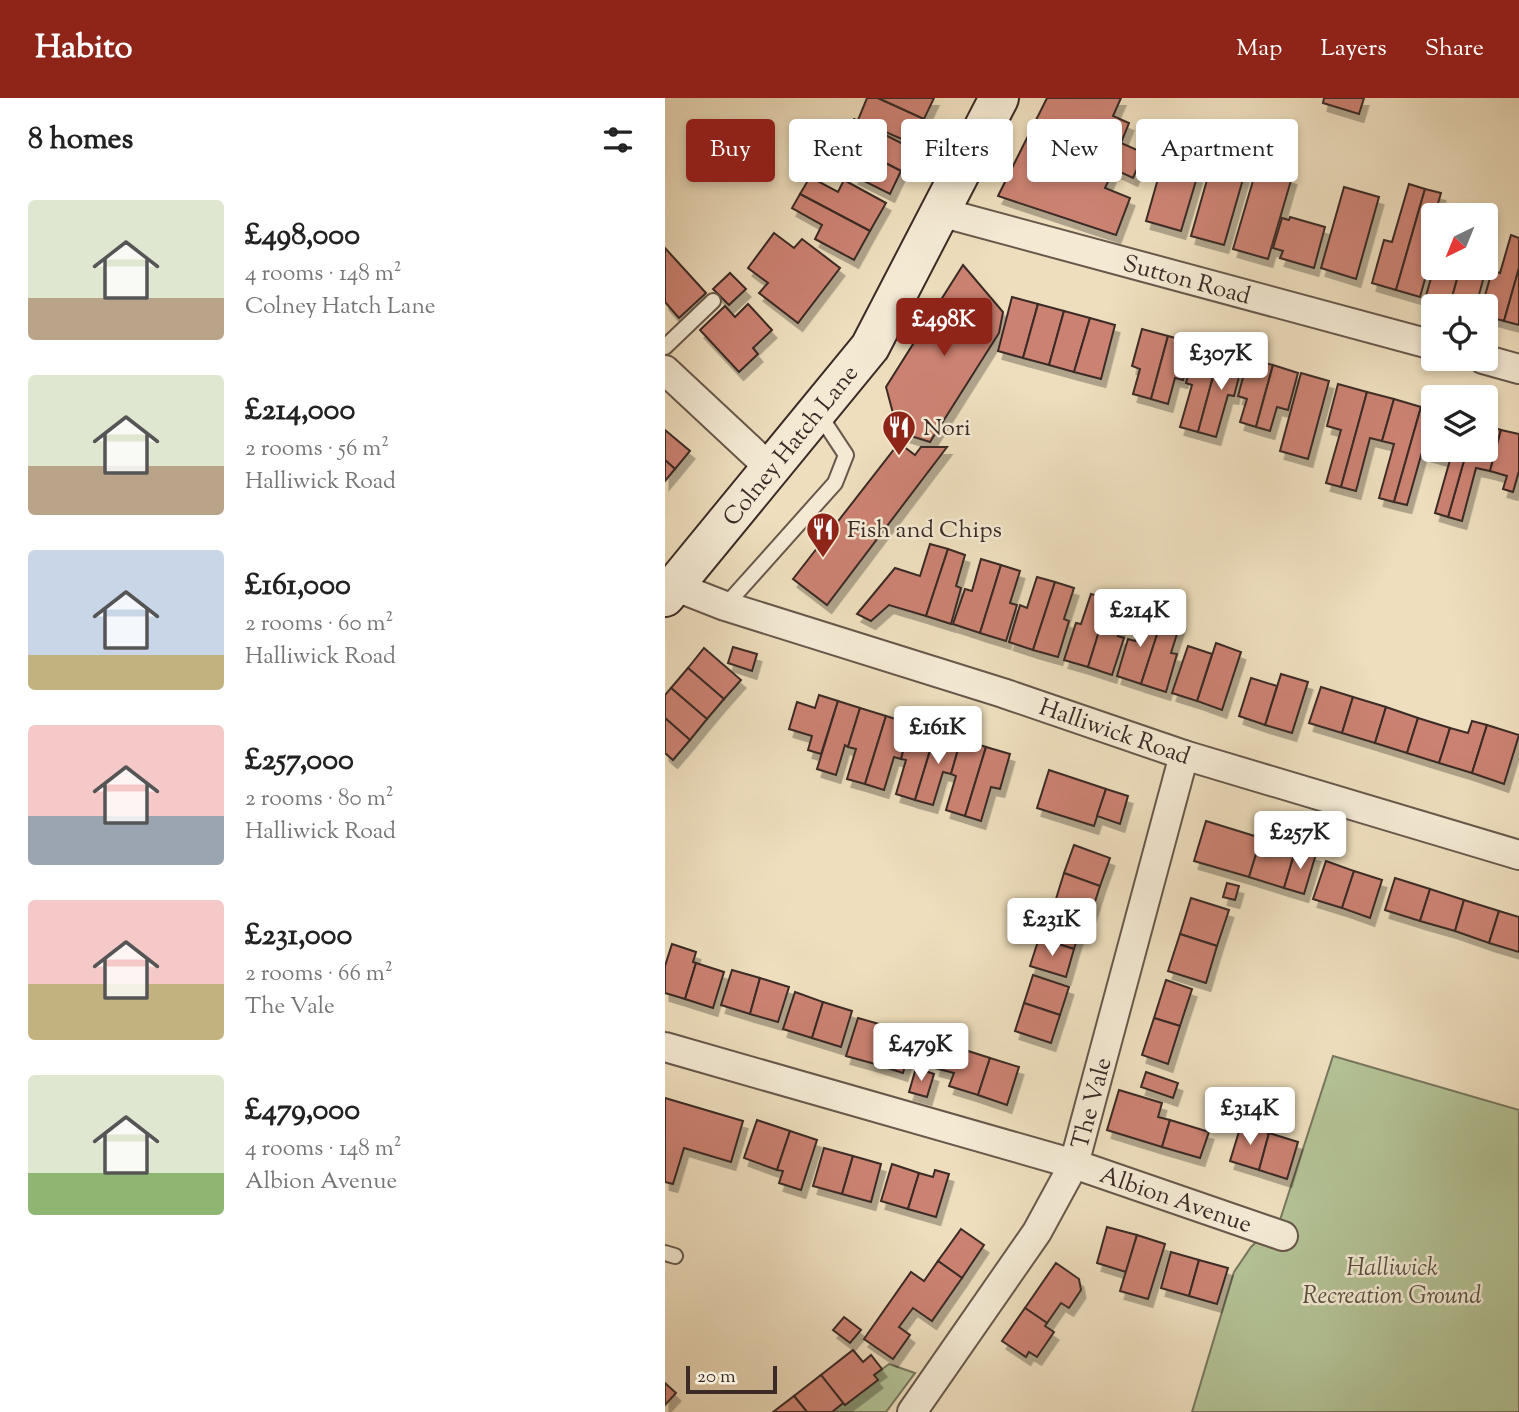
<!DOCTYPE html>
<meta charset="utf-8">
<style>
:root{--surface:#fff;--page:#f6f6f6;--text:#222;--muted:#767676;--accent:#8f2418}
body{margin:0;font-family:"Sorts Mill Goudy",serif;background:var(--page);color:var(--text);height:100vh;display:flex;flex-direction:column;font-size:26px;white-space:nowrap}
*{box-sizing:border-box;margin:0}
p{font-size:23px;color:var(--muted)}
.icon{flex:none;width:38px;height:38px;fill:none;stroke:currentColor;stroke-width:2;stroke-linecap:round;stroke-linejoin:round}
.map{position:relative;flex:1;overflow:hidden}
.drawer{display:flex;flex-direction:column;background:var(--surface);width:665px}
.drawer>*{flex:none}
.banner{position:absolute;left:21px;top:21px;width:665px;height:63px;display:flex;gap:14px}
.needle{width:46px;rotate:223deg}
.controls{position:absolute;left:756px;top:105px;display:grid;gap:14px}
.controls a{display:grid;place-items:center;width:77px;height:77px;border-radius:7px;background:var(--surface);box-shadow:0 4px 10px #0003;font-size:35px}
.scale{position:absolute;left:21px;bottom:18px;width:91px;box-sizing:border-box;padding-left:7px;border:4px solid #3b2b26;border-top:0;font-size:19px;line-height:24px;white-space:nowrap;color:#3b2b26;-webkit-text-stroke:5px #f4ead4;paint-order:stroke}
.price{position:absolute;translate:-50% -60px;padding:0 16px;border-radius:7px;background:#fff;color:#222;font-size:23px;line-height:46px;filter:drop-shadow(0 2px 4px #0008)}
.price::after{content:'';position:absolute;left:50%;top:42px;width:21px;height:16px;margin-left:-10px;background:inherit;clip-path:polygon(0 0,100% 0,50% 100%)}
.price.current{background:var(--accent);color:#fff}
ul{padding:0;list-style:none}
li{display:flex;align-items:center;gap:21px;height:175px;padding:0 28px}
li span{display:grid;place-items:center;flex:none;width:196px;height:140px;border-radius:7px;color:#555}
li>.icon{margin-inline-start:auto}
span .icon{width:84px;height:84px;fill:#fffc;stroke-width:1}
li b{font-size:30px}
h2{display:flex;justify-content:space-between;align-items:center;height:84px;padding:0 28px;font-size:30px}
.chip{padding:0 24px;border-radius:7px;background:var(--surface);box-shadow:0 4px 10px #0003;font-size:24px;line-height:63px}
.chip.current{background:var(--accent);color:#fff}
header{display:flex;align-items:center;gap:42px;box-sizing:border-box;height:98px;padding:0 35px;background:var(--accent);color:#fff}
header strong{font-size:33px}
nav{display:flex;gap:38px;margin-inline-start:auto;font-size:24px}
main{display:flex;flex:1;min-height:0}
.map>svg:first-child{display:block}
.green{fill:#b3c295;stroke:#77765e;stroke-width:2}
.building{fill:#cc8272;stroke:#3b2b26;stroke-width:2;filter:url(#shadow)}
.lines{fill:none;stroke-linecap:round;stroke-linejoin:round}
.lane-casing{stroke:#68584c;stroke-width:18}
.street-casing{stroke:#68584c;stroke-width:32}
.secondary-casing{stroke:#3b2b26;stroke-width:42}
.lane{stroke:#f4ead4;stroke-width:14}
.street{stroke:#f4ead4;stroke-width:28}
.secondary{stroke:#f4ead4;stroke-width:38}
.labels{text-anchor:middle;stroke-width:5;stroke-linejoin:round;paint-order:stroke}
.street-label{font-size:24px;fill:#3b2b26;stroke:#f4ead4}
.poi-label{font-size:24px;fill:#3b2b26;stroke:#f4ead4;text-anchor:start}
.park-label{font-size:24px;font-style:italic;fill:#595142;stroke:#f4ead4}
</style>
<header>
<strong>Habito</strong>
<nav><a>Map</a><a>Layers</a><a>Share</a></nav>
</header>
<main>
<section class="drawer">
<h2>8 homes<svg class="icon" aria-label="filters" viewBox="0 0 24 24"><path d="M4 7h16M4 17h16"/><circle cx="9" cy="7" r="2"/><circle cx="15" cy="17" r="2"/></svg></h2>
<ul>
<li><span style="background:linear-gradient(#dfe7d0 70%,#b9a48a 0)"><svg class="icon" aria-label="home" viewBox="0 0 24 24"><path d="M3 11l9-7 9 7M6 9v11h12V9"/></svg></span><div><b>£498,000</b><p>4 rooms · 148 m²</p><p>Colney Hatch Lane</p></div></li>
<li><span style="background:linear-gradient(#dfe7d0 65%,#b9a48a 0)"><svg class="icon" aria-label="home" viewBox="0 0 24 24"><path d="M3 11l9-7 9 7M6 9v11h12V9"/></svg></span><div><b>£214,000</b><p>2 rooms · 56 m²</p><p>Halliwick Road</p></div></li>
<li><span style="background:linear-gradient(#c9d6e8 75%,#c2b280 0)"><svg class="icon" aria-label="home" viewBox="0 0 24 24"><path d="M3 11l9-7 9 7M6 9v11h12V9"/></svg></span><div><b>£161,000</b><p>2 rooms · 60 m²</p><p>Halliwick Road</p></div></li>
<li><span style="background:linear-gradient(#f6c9c9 65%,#9aa5b1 0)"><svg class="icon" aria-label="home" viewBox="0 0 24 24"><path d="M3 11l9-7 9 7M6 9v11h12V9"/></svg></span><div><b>£257,000</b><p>2 rooms · 80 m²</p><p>Halliwick Road</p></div></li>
<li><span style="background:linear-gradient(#f6c9c9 60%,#c2b280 0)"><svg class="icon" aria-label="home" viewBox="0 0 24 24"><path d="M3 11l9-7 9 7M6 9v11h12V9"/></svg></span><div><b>£231,000</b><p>2 rooms · 66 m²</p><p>The Vale</p></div></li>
<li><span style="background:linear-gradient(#dfe7d0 70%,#8fb573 0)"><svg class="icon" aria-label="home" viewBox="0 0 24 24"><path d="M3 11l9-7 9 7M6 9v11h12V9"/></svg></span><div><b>£479,000</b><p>4 rooms · 148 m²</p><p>Albion Avenue</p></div></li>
</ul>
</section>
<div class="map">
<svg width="854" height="1314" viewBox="0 0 854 1314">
<defs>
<filter id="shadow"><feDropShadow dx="4.5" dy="8" stdDeviation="0" flood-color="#0004"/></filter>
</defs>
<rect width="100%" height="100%" fill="#eedebd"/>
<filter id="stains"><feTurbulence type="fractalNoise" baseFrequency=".00286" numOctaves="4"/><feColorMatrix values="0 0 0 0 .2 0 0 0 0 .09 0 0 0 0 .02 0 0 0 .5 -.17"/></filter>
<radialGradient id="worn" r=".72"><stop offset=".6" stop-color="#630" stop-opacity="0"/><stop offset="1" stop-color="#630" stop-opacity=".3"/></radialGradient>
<g class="green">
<path d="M668 958 854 1012V1314H527L569 1174 586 1149 615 1122Z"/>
<path d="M224 1266 250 1275 221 1314H167L178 1305 180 1307 212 1282 209 1277Z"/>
</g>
<g class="building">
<path d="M202 0H213L259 21 248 46 193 22Z"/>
<path d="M213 0H269L259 21Z"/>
<path d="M382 0H456L448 18 464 25 456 45 479 55 468 80 449 71 440 90 465 100 451 137 333 98Z"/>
<path d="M659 0H699L694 16 658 5Z"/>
<path d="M189 21 248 51 236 73 178 43Z"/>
<path d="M178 43 236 73 225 96 189 78 192 71 169 59Z"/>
<path d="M552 47 585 57 559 147 526 138Z"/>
<path d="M500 56 536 66 516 133 481 123Z"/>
<path d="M592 69 627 79 603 161 568 151Z"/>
<path d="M145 79 173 94 179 82 221 105 205 133 135 96Z"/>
<path d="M744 86 760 91 731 192 707 185 719 142 727 144Z"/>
<path d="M679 89 714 99 691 181 656 170Z"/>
<path d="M760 91 776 95 759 154 767 156 755 199 731 192Z"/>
<path d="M135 96 205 133 189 162 150 141 157 127 127 110Z"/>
<path d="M625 119 660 129 649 170 615 160 618 153 608 150 617 120 624 122Z"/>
<path d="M109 135 129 150 137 141 175 170 133 225 94 195 103 185 83 170Z"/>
<path d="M846 137 854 140V170L839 223 821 218V208H817L827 173 835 175Z"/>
<path d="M0 150 41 195 14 220 0 204Z"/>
<path d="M298 167 338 214 334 235 265 344 233 334 221 289Z"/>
<path d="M769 170H795L785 207 760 201Z"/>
<path d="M795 170 821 171 811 208 785 207Z"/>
<path d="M854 170V227L839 223Z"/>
<path d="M65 175 81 191 64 207 48 191Z"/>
<path d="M347 199 373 206 358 260 333 253Z"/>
<path d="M83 206 107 232 88 250 93 256 74 274 35 232 60 208 70 219Z"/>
<path d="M373 206 399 213 384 267 358 260Z"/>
<path d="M399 213 425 220 409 274 384 267Z"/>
<path d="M425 220 450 227 436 281 409 274Z"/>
<path d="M477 231 503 238 486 301 468 296 475 271 467 268Z"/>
<path d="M503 238 529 245 518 282 510 280 503 306 486 301Z"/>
<path d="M531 246 555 253 533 334 515 329 527 287 521 285Z"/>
<path d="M555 253 579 259 569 298 563 297 551 339 533 334Z"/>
<path d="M583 261 608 267 591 329 575 324 582 301 573 298Z"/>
<path d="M608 267 633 275 623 312 612 309 605 333 591 329Z"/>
<path d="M636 275 664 283 643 361 615 353Z"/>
<path d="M673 286 702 294 676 389 661 385 676 332 662 328Z"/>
<path d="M702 294 729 301 717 343 705 340 691 393 676 389Z"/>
<path d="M729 301 756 309 729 404 714 400 729 346 717 343Z"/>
<path d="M756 309 768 312V352H773L771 358 757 354 742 407 729 404Z"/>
<path d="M821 327 836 332 825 373 811 370 797 423 783 419 802 352H821Z"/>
<path d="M0 332 25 353 10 371 0 362Z"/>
<path d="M836 332 854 336V373L848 394 838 391 842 378 825 373Z"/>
<path d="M234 345 250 357 256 349H282L162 507 128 481Z"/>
<path d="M773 352H802L783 419 770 415 785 362 771 358Z"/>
<path d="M0 362 10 371 0 383Z"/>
<path d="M265 446 283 451 261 518 224 507 206 523 192 516 230 470 255 478Z"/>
<path d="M283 451 300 457 291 488 296 490 286 526 261 518Z"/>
<path d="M316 461 336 467 315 535 288 526 300 491 307 493Z"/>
<path d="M336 467 355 473 345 505 352 507 341 543 315 535Z"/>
<path d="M372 479 390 484 368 552 344 544 355 507 362 510Z"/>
<path d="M390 484 409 490 399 521 404 523 393 559 368 552Z"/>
<path d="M426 496 444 501 423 569 399 562 411 525 416 526Z"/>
<path d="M444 501 462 507 453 538 459 540 447 577 423 569Z"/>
<path d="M479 512 498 518 476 586 452 578 463 541 470 543Z"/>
<path d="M498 518 516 523 506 555 512 556 501 594 476 586Z"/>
<path d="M551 545 576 554 557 612 532 603Z"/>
<path d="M523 548 547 556 532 603 507 595Z"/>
<path d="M68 549 92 556 87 573 63 565Z"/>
<path d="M39 550 76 582 59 601 23 570Z"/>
<path d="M23 570 59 601 42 621 6 590Z"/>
<path d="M616 576 643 584 627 635 600 627Z"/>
<path d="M586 580 612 588 600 627 574 618Z"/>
<path d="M656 589 688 599 677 635 644 625Z"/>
<path d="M6 590 42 621 25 642 0 620V597Z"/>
<path d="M154 597 173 603 156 656 143 652 147 638 124 631 132 604 150 610Z"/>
<path d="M688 599 721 609 710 645 677 635Z"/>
<path d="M173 603 195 610 183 649 180 647 171 677 152 671Z"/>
<path d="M721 609 753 620 742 655 710 645Z"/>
<path d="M195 610 221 618 200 686 182 681 191 651 183 649Z"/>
<path d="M221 618 246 626 236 661 229 659 219 692 200 686Z"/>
<path d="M0 620 25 642 8 662 0 655Z"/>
<path d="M753 620 785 630 774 665 742 655Z"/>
<path d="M807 623 822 627 807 675 774 665 785 630 803 635Z"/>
<path d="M246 626 271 633 250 702 231 696 241 662 236 661Z"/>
<path d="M822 627 854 637 839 686 807 675Z"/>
<path d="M271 633 296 641 286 676 278 674 268 707 250 702Z"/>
<path d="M296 641 321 649 300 718 281 712 291 678 286 676Z"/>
<path d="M321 649 345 656 335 691 326 689 316 723 300 718Z"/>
<path d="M384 672 441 691 429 728 372 710Z"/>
<path d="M441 691 463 698 455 726 432 718Z"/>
<path d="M541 723 596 740 584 779 529 763Z"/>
<path d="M596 740 631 750 619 790 584 779Z"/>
<path d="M409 747 445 760 435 788 399 775Z"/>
<path d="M631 750 651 756 639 796 619 790Z"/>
<path d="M661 763 689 773 677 810 648 801Z"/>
<path d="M689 773 717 782 705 820 677 810Z"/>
<path d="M399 775 435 788 426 816 390 804Z"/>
<path d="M730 780 765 791 755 823 720 812Z"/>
<path d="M562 785 574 788 570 802 558 799Z"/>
<path d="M765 791 799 802 790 833 755 823Z"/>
<path d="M526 800 564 812 552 848 515 836Z"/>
<path d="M799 802 834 813 824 845 790 833Z"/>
<path d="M382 812 418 823 409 851 374 840Z"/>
<path d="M834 813 854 819V854L824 845Z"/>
<path d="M515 836 552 848 541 885 503 873Z"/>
<path d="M374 840 409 851 401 879 365 868Z"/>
<path d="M7 846 31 854 28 864 31 865 20 901 0 895V868Z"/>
<path d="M31 865 59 874 48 910 20 901Z"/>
<path d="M67 872 95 880 85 916 56 907Z"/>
<path d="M368 877 404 889 395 917 359 905Z"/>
<path d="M95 880 124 889 113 924 85 916Z"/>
<path d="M501 882 527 891 515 928 489 920Z"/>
<path d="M130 894 158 904 147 940 118 931Z"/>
<path d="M158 904 187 913 176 949 147 940Z"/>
<path d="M359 905 395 917 386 945 350 933Z"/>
<path d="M193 920 221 928 210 966 181 958Z"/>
<path d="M489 920 515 928 503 966 477 957Z"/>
<path d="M221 928 249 936 238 975 210 966Z"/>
<path d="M278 945 325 960 313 997 284 988 289 975 270 970Z"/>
<path d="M325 960 354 969 342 1007 313 997Z"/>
<path d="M251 970 269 976 262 999 244 994Z"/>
<path d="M481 974 513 985 508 1000 476 989Z"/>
<path d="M454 992 497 1005 493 1019 505 1022 497 1049 442 1032Z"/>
<path d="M0 1000 78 1023 66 1064 19 1050 8 1086 0 1084Z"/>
<path d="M92 1022 125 1033 112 1072 79 1060Z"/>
<path d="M505 1022 544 1034 535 1060 497 1049Z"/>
<path d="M576 1027 604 1035 594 1072 565 1063Z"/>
<path d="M125 1033 152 1042 136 1092 114 1085 118 1073 112 1072Z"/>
<path d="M604 1035 633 1044 622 1081 594 1072Z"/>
<path d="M159 1050 188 1058 177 1096 148 1088Z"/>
<path d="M188 1058 216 1066 206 1104 177 1096Z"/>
<path d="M227 1066 254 1075 243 1111 216 1103Z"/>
<path d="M270 1072 284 1076 271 1119 243 1111 254 1075 268 1079Z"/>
<path d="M442 1129 472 1137 461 1174 432 1165Z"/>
<path d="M296 1131 319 1147 297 1180 273 1163Z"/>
<path d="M472 1137 500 1146 483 1201 455 1193Z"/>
<path d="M506 1154 534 1162 524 1198 496 1190Z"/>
<path d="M534 1162 563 1170 552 1206 524 1198Z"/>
<path d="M273 1163 297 1180 267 1223 248 1210 234 1229 245 1237 228 1261 199 1241 246 1174 259 1183Z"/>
<path d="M391 1165 414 1181 416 1192 404 1210 396 1205 382 1225 360 1210Z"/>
<path d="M360 1210 382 1225 380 1228 389 1234 372 1259 364 1254 361 1259 337 1243Z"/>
<path d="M179 1219 196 1232 185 1245 168 1232Z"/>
<path d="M188 1252 198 1264 206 1257 217 1271 209 1277 213 1282 180 1307 156 1277Z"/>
<path d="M156 1277 178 1305 167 1314H142L129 1298Z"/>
<path d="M0 1285 11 1295 0 1307Z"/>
<path d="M129 1298 142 1314H108Z"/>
</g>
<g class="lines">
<g class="lane-casing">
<g id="lane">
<path d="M0 249 48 203"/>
<path d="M60 508 170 385 181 357 154 316"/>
<path d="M0 1155 10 1158"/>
</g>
</g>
<g class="street-casing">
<g id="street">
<path d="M275 114 768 247"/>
<path d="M818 261 854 271"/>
<path d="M0 272 106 371"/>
<path d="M9 488 60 508 338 595 519 657 854 757"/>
<path d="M0 949 409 1066 618 1138"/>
<path d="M247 1314 372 1134 409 1066 519 657"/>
</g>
</g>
<g class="secondary-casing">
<path id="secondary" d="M0 499 205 249 334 0"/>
</g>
<use href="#lane" class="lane"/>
<use href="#street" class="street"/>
<use href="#secondary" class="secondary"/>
</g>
<defs>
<g id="restaurant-pin" transform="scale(1.75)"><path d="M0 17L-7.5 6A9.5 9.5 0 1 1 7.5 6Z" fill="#8f2418" stroke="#f4ead4"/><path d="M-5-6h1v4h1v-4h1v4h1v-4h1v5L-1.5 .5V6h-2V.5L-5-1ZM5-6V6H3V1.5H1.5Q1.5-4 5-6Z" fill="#fff"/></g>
</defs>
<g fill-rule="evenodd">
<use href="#restaurant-pin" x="234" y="329"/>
<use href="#restaurant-pin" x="158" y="431"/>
</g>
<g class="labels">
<g class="street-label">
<text transform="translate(522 181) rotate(15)" y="8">Sutton Road</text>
<text transform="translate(125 347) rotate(-51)" y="8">Colney Hatch Lane</text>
<text transform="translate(450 633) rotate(19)" y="8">Halliwick Road</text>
<text transform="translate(426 1005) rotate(-75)" y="8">The Vale</text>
<text transform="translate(511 1101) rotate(19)" y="8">Albion Avenue</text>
</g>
<g class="poi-label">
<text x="258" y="337">Nori</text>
<text x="182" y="439">Fish and Chips</text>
</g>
<g class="park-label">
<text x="727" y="1177">Halliwick<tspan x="727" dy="28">Recreation Ground</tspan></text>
</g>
</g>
<rect width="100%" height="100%" filter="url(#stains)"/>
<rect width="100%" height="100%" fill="url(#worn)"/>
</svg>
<div class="controls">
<a><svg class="needle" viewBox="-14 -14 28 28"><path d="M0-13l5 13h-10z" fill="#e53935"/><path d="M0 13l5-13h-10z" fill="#767676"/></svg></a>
<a><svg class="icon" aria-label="locate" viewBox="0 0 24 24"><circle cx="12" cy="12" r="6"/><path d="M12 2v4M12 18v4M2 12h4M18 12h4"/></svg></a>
<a><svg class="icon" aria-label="layers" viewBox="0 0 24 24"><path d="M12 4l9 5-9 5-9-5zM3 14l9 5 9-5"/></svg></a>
</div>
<div class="scale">20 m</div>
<b class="price current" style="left:279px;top:260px">£498K</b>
<b class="price" style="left:556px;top:294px">£307K</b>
<b class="price" style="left:475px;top:551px">£214K</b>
<b class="price" style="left:273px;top:668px">£161K</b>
<b class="price" style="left:635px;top:773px">£257K</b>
<b class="price" style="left:387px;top:860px">£231K</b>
<b class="price" style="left:256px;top:985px">£479K</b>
<b class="price" style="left:585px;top:1049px">£314K</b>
<div class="banner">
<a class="chip current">Buy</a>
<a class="chip">Rent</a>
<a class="chip">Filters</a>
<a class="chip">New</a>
<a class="chip">Apartment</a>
</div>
</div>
</main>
